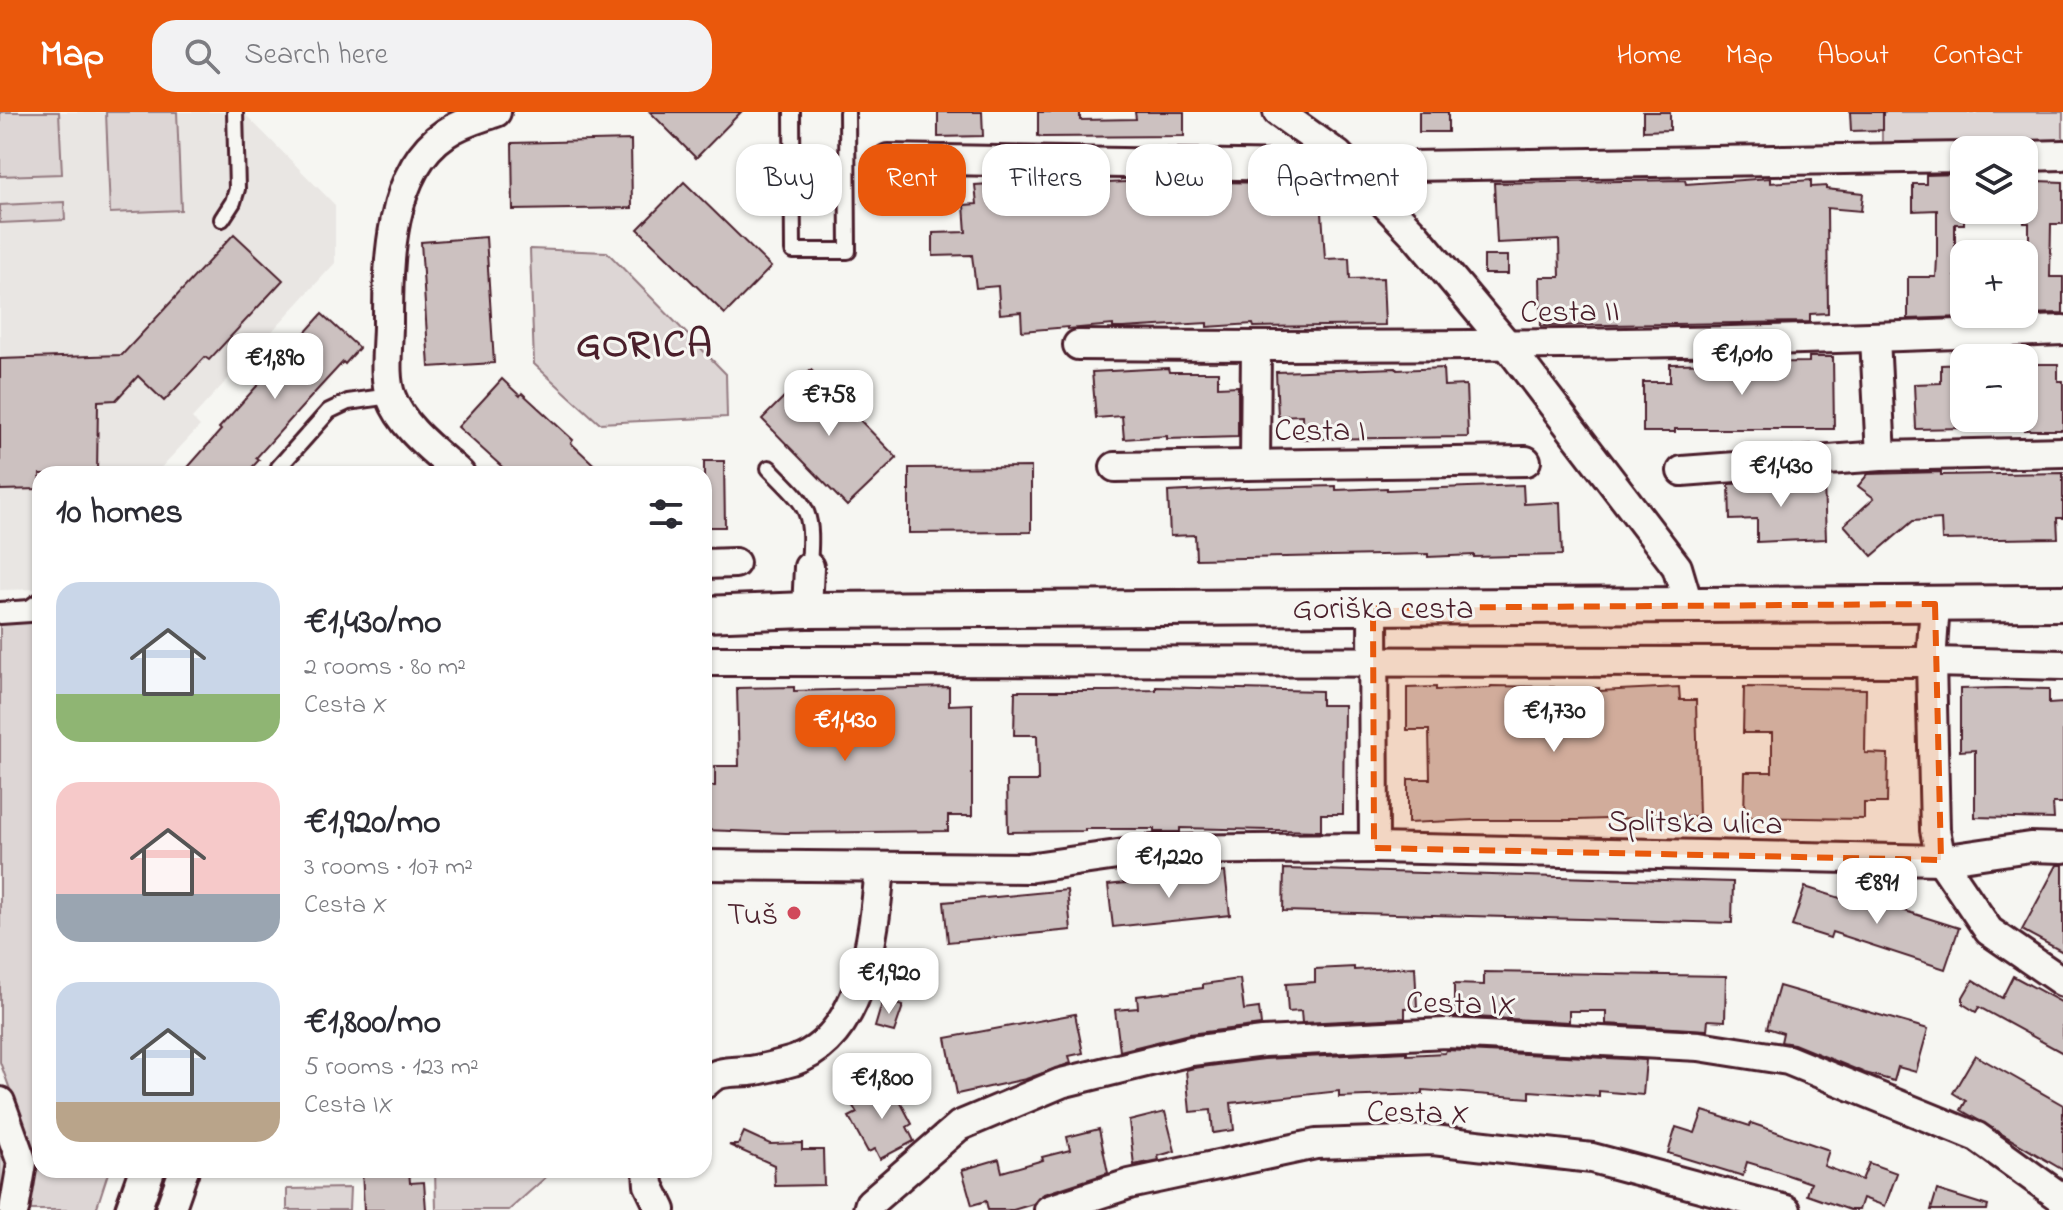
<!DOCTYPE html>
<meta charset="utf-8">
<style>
:root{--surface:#fff;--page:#f2f2f3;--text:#2b2b33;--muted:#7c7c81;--accent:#ea580c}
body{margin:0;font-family:"Indie Flower",sans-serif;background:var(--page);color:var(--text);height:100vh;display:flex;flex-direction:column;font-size:30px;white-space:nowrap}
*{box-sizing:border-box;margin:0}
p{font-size:26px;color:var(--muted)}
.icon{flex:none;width:44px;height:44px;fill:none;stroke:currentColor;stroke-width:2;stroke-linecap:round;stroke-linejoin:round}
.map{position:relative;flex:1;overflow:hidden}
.details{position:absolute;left:32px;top:354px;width:680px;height:712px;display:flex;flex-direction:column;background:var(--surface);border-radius:24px;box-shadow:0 2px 6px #0004}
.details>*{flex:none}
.top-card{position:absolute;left:736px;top:32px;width:760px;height:72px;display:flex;gap:16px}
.tools{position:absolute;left:1950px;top:24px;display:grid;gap:16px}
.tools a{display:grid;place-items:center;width:88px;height:88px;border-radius:16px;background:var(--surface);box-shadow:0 2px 6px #0004;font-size:40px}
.price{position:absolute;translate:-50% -68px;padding:0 18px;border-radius:16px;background:#fff;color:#222;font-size:26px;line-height:52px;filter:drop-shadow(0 2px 4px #0008)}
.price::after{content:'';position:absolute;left:50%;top:48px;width:24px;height:18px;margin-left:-12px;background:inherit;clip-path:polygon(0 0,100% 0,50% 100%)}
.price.active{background:var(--accent);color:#fff}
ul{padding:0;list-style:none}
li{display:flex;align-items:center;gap:24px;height:200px;padding:0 24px}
li span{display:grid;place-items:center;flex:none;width:224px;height:160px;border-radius:24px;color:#555}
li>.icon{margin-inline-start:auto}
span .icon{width:96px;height:96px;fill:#fffc;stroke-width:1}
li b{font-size:34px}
h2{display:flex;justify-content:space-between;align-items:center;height:96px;padding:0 24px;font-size:34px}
.chip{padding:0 28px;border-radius:24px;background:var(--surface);box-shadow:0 2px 6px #0004;font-size:28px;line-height:72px}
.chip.active{background:var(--accent);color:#fff}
header{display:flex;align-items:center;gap:48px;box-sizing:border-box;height:112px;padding:0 40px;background:var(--accent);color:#fff}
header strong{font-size:38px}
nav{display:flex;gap:44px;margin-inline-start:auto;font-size:28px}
.search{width:560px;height:72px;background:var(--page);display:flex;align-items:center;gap:20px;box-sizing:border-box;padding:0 28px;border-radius:24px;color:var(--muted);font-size:30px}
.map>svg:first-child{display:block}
.built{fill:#e9e6e3}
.green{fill:#ddd6d5;stroke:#947a80;stroke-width:2}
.building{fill:#ccc1c0;stroke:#4a1f2b;stroke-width:2}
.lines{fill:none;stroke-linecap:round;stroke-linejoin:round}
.service-casing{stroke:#4a1f2b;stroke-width:20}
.pedestrian-casing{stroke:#4a1f2b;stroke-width:26}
.minor-casing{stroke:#4a1f2b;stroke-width:34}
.tertiary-casing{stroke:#4a1f2b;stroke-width:40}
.service{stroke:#f6f6f2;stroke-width:14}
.pedestrian{stroke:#f6f6f2;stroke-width:20}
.minor{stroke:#f6f6f2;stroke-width:28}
.tertiary{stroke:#f6f6f2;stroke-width:34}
.marked{fill:#e8590c;fill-opacity:0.2;stroke:#e8590c;stroke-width:6;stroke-dasharray:16 10;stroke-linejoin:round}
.poi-dot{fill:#d1495b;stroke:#f6f6f2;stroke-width:3}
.labels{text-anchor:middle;stroke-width:6;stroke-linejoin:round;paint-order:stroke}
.street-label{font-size:32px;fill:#4a1f2b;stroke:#f6f6f2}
.poi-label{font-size:32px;fill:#4a1f2b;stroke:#f6f6f2;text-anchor:end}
.district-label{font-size:40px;font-weight:bold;letter-spacing:2px;fill:#4a1f2b;stroke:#f6f6f2}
</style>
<header>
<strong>Map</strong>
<div class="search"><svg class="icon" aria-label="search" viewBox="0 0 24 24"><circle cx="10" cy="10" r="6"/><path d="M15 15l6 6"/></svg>Search here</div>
<nav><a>Home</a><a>Map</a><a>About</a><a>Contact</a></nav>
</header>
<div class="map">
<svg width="2063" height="1098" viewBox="0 0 2063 1098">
<rect width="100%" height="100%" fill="#f6f6f2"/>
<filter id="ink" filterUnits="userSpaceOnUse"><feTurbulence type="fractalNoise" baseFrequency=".0125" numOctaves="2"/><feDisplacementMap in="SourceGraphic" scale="16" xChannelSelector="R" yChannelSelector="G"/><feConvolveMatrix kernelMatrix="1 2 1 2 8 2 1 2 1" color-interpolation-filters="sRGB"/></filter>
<g filter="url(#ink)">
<path class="built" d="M0 0H243L335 93V151L192 306 200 314 155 362H40V477L0 478Z"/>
<g class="green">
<path d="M0 0H59L62 62 0 64Z"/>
<path d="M106 0H177L181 98 110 101Z"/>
<path d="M1882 0H2063V36L1882 31Z"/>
<path d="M64 90 65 108 0 111V93Z"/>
<path d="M530 137 607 140 726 262 727 305 599 311 534 252Z"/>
<path d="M0 504 40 505V1058H109L96 1098H31L26 1021 0 950Z"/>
<path d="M0 1001 9 1054 10 1098H0Z"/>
<path d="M435 1058H554L509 1098H436Z"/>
<path d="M350 1076 349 1098H287V1077Z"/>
</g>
<g class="building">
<path d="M650 0H741L696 46Z"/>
<path d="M938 0H982L983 24 938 25Z"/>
<path d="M1038 0H1080V8L1136 7 1135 0H1184V24L1043 25 1038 24Z"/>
<rect x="1419" y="0" width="29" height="20"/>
<path d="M1643 0H1670V18L1643 19Z"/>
<path d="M1850 0H1883V18L1851 19Z"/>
<path d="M631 28 632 96 513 98 512 31Z"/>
<path d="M1959 62V71H1964V112H1955V164H1964V205L1908 207V165H1936L1937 146V98L1913 99V72H1926V63Z"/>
<path d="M1770 66V71L1811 68V75L1826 74V77L1863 81 1861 99 1827 96 1828 201 1810 202V210L1541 214 1540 165H1560L1559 128 1497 131 1494 71 1685 68 1686 72Z"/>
<path d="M1053 68 1054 74 1144 69 1286 71 1287 87 1321 85 1325 147 1349 146 1350 167 1383 166 1385 213 1254 215 1253 212 1207 215V211L1123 216H1113V213L1068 217V215L1022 219 1021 200 1000 202 998 174 976 176 972 143 933 144V121L966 120 964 93 977 92 975 73Z"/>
<path d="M2037 69 2063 70V112H2051L2050 165H2063V201L2024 202V164H2029V111H2024V76H2037Z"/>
<path d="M684 70 771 155 725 202 638 117Z"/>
<path d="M234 122 283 168 209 248 205 245 164 289 138 264 116 288 98 289 97 362H40V377L0 378V247L122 243Z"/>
<path d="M486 125 494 251 429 255 421 130Z"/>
<rect x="1484" y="144" width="24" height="18"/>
<path d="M322 202 359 236 345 252 343 250 319 276 256 346 259 348 246 362H182L221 318 219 316Z"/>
<path d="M1809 245H1833L1834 317H1675V320H1643V270H1670V252L1809 250Z"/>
<path d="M1964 252V316L1916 317 1914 272 1941 271V253Z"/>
<path d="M2033 252H2058V269H2063V318H2024V271L2033 270Z"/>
<path d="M1168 256 1169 260H1218V275L1238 274V325L1167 327V324L1124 327 1122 304 1096 306 1092 260Z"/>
<path d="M1396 256 1397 258 1443 256 1444 274 1466 273 1468 325 1303 327 1302 303 1278 304 1276 260Z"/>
<path d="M811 258 897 346 847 394 762 307Z"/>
<path d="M502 267 520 284 522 281 573 328 571 331 604 362H510L458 315Z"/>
<path d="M704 349H724L725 415H704Z"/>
<path d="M1031 355V420L909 421V356Z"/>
<path d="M1941 360V363L2063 361V406H2057L2058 426 1942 428 1941 407 1913 409 1872 444 1844 413 1874 386 1858 374 1868 362Z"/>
<path d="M1803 367V370L1824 369 1826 427 1757 430V407L1730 408 1729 372Z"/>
<path d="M1523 373 1524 392 1560 390 1562 443 1474 445V443L1428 445V442L1196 447 1195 423 1170 424 1168 380 1244 376 1336 374V378L1387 376V378Z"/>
<path d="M1491 574 1554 575V578L1599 576V579L1679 575 1680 588H1696L1699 704 1577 708H1474L1408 711V667H1430L1429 618H1407V576L1436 575V578L1490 576Z"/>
<path d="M794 575V579L949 575V593L972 592V704H948V719L786 721 704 718V674H715V654H739L737 576Z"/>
<path d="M1156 575 1321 579V593H1344L1343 702H1321V719L1180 716V720H1154V717H1085V719L1008 720 1007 669H1038L1037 623H1014L1015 579H1110L1156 578Z"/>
<path d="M1744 575 1866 577 1865 641 1888 642 1887 691H1864V707L1744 705 1745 660H1772V621H1743Z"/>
<path d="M2005 576 2049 577V592L2063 591V691H2053L2054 707 1975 705V638L1960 639V577Z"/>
<path d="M2057 753H2063V840L2022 818Z"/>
<path d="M1284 757 1733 770 1732 811 1283 799Z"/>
<path d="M1225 760 1230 803 1113 815 1108 773Z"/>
<path d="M1805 775 1843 787 1845 780 1959 816 1945 857 1832 820 1830 826 1792 814Z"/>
<path d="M1067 778 1071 818 948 830 944 790Z"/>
<path d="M1354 855V858L1415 855 1417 895 1405 896V906L1302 911 1301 899 1288 900 1286 872 1315 870V857Z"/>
<path d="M1484 860 1726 864 1725 909 1708 908 1707 918 1606 912V899H1569V910L1454 904V872L1484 873Z"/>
<path d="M2013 864 2063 891V941L1979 895 1976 900 1963 892V885L1973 868 2002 886Z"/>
<path d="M1240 867 1244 898 1259 896 1261 913 1189 922 1120 939 1115 898 1138 896 1137 884 1203 876V872Z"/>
<path d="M1779 874 1928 917 1916 960 1898 955 1894 969 1865 961 1794 932 1781 930 1783 921 1767 916Z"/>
<path d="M883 888 903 894 894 920 875 915Z"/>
<path d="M1075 902 1083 941 1069 944 1071 951 1026 967 957 982 946 926Z"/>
<path d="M1446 938 1646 948 1643 983 1599 979V984L1530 979V986L1423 978V982L1339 985V979L1231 991 1234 1018 1213 1021 1211 998 1190 1000 1186 958 1194 956 1264 947 1407 940V943L1445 941Z"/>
<path d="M1975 943 2063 993V1058L1961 998 1966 989 1953 981Z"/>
<path d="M890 970 912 1012 907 1015 914 1029 880 1047 875 1037 868 1040 849 1005 857 1001 851 991Z"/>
<path d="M1703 999 1750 1014 1751 1011 1829 1038 1824 1054 1862 1068 1869 1051 1897 1061 1885 1094 1863 1086 1859 1098H1850L1807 1083 1811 1071 1770 1057 1747 1050 1743 1064 1668 1041 1676 1015 1695 1021Z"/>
<path d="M1165 1000 1175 1039 1158 1044 1159 1048 1134 1053 1129 1009Z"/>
<path d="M1099 1017 1108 1061 1044 1082 1033 1092 1013 1098H988L986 1089 972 1093 962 1058 999 1047 1002 1060 1043 1048 1042 1045 1070 1038 1067 1025Z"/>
<path d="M744 1020 770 1032 802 1031V1038H823L824 1073 775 1074 774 1053 729 1033H738Z"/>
<path d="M362 1058H409L410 1071 424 1070 426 1098H364Z"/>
<path d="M1937 1078 1988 1094 1987 1098H1931Z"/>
</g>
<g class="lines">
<g class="service-casing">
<g id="service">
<path d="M792 0 793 139H848L847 0"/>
<path d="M222 107 233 90 237 77 235 0"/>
<path d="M769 356C809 397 813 396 809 455"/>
<path d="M277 362 279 355 329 299 348 290 390 284"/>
</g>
</g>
<g class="pedestrian-casing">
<path id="pedestrian" d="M0 501 30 499 40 492"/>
</g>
<g class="minor-casing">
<g id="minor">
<path d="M1278 0 1338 43 1415 123 1508 234 1677 455 1688 492"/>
<path d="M2024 44 2063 43"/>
<path d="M888 47 1348 55 1964 45"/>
<path d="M1875 226 1881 344"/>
<path d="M1078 233C1406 236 1735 232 2063 218"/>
<path d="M1255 351 1256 235"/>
<path d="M1115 355 1526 349"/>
<path d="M1682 359 1881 344 2063 340"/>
<path d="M460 362C436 340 403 317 391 285 383 265 388 234 388 212 388 151 389 59 446 21 462 10 479 6 496 0"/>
<path d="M704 452 735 451"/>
<path d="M1935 492 1931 550 1935 718 1941 748 1989 819 2063 870"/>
<path d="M807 498 809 455"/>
<path d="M704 549 1931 550 2063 553"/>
<path d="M1374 736 1941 748 2030 735 2063 736"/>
<path d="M704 753 1027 756 1152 738 1374 736 1373 496"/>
<path d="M704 972C709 968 714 963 719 962 729 959 740 960 750 959 764 957 779 953 793 949 865 925 874 820 880 756"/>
<path d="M0 990 22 1051 14 1098"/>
<path d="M648 1058 649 1073 661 1098"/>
<path d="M170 1098 184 1058"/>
<path d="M868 1098 870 1091 959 1014 1061 971 1191 939 1263 930 1446 921 1699 934 1788 948 1977 1025 2063 1087"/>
<path d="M1049 1098 1129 1072 1316 1032 1433 1028 1592 1046 1786 1098"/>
</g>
</g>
<g class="tertiary-casing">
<g id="tertiary">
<path d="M704 502 807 498 2063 491"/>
<path d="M133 1098 147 1058"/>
</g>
</g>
<use href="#service" class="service"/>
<use href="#pedestrian" class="pedestrian"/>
<use href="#minor" class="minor"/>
<use href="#tertiary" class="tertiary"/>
</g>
</g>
<path class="marked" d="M1935 492 1941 748 1374 736 1373 496Z"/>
<circle class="poi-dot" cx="794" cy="801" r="8"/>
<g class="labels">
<g class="street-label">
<text transform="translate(1570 198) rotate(-1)" y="11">Cesta II</text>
<text x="1320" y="328">Cesta I</text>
<text x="1383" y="506">Goriška cesta</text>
<text transform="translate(1695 709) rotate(1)" y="11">Splitska ulica</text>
<text transform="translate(1461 890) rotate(1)" y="11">Cesta IX</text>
<text transform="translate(1418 999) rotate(1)" y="11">Cesta X</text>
</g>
<g class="poi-label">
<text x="778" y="812">Tuš</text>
</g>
<g class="district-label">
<text x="645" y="244">GORICA</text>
</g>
</g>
</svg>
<div class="tools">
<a><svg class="icon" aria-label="layers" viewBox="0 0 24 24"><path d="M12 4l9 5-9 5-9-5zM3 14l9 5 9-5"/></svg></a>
<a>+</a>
<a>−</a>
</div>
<b class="price" style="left:1742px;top:285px">€1,010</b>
<b class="price" style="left:275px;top:289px">€1,890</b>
<b class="price" style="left:829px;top:326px">€758</b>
<b class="price" style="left:1781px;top:397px">€1,430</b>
<b class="price" style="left:1554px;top:642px">€1,730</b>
<b class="price active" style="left:845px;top:651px">€1,430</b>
<b class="price" style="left:1169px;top:788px">€1,220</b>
<b class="price" style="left:1877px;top:814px">€891</b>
<b class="price" style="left:889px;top:904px">€1,920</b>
<b class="price" style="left:882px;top:1009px">€1,800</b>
<div class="top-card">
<a class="chip">Buy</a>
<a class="chip active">Rent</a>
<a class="chip">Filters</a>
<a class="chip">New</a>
<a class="chip">Apartment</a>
</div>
<section class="details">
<h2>10 homes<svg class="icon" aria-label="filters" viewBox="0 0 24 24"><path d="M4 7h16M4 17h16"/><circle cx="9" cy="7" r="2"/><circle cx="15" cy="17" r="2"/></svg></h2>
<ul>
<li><span style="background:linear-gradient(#c9d6e8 70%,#8fb573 0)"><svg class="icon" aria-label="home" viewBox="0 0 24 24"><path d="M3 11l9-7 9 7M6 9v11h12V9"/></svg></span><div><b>€1,430/mo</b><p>2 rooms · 80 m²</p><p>Cesta X</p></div></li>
<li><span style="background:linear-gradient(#f6c9c9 70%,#9aa5b1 0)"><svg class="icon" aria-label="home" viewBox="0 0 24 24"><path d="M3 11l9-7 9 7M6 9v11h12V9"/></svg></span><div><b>€1,920/mo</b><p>3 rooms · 107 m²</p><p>Cesta X</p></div></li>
<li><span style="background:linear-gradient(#c9d6e8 75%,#b9a48a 0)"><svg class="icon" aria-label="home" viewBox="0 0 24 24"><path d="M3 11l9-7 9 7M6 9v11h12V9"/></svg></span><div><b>€1,800/mo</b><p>5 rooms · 123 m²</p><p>Cesta IX</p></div></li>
</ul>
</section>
</div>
